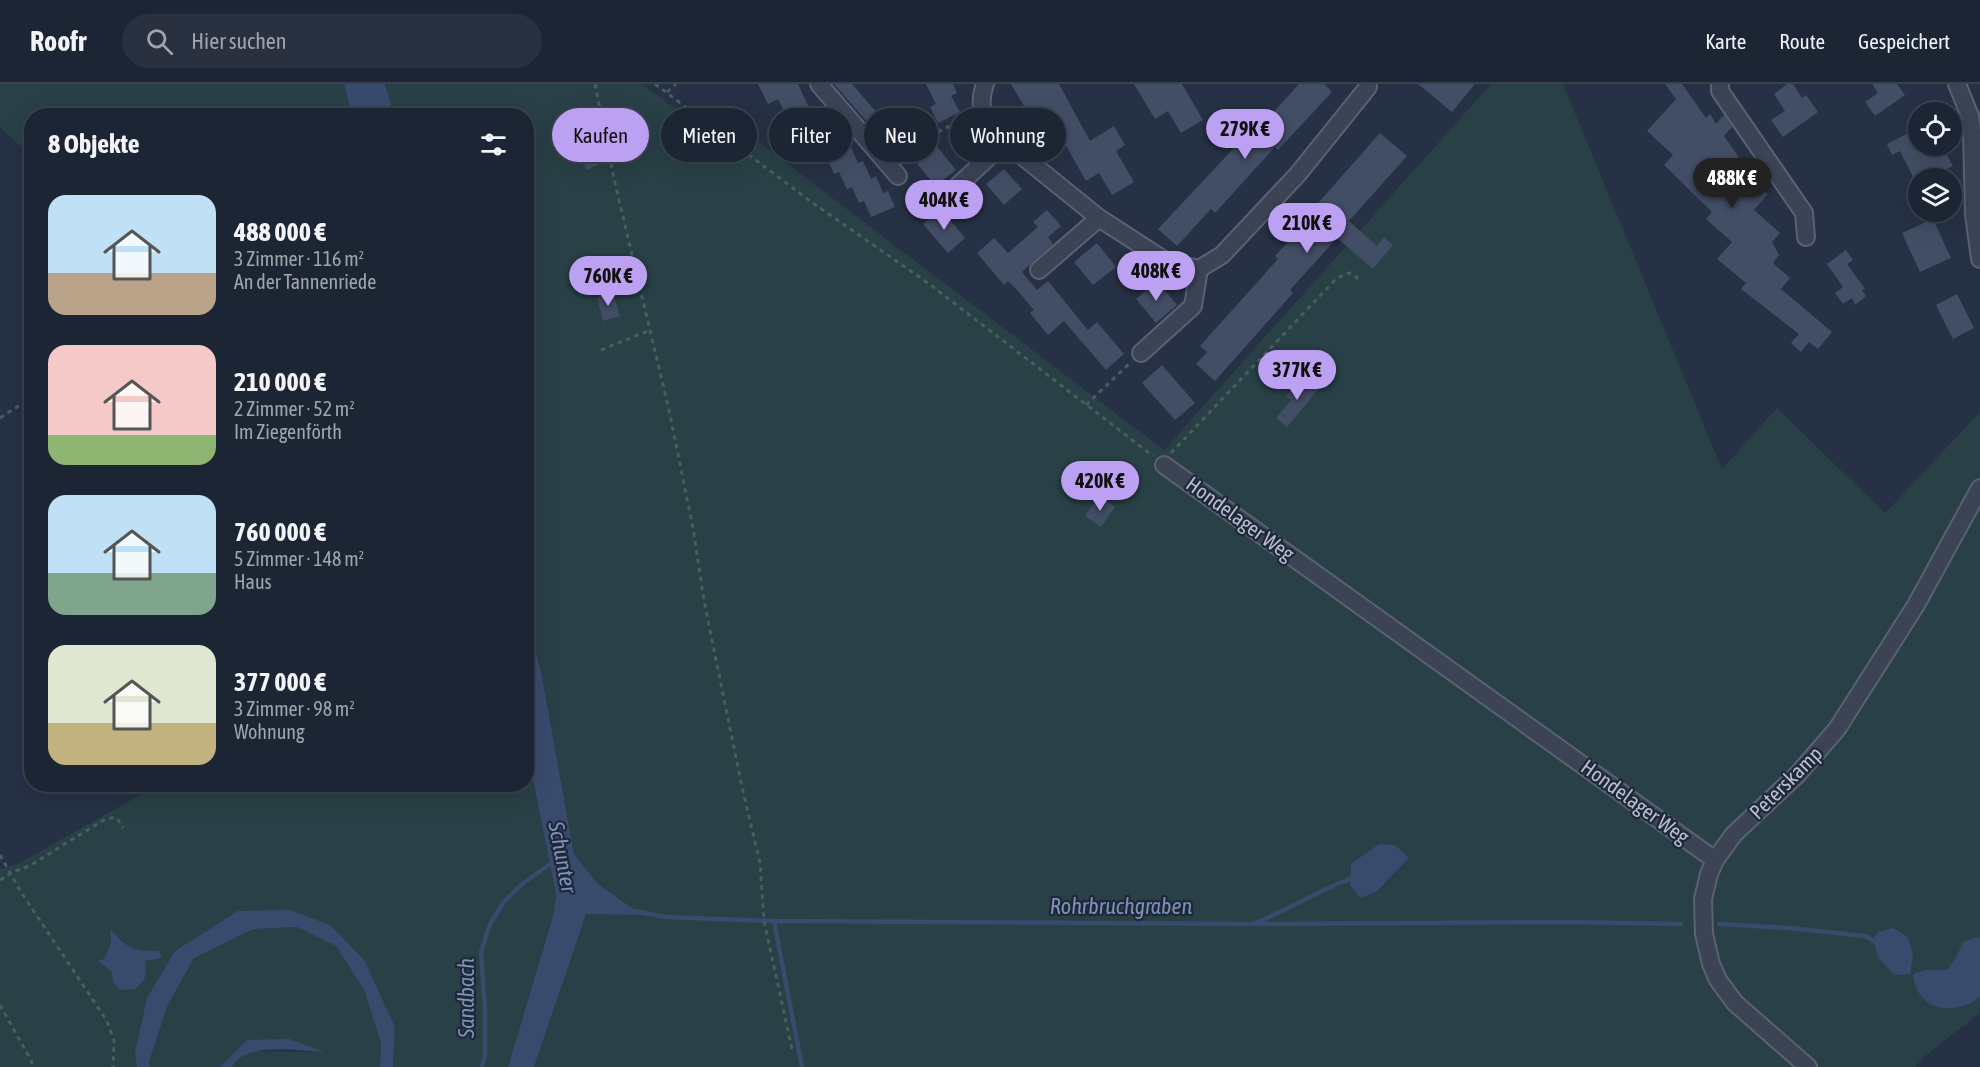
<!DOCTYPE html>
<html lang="de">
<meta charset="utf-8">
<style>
:root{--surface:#1c2534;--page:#293140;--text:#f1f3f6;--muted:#a0a5ac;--line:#3a424f;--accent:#bca0f2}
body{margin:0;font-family:"Asap Condensed",sans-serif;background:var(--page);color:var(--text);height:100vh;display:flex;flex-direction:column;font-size:22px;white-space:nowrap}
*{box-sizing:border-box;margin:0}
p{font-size:20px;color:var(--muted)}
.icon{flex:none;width:33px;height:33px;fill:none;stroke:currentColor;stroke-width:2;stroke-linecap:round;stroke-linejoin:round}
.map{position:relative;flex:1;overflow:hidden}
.sheet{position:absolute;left:24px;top:24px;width:510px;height:684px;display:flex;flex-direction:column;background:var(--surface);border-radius:24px;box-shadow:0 6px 24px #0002,0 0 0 2px var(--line)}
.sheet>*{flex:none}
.top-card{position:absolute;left:552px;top:24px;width:570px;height:54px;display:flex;gap:12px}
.tools{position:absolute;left:1908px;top:18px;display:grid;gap:12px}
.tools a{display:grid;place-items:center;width:54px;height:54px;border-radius:50%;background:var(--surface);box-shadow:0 6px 24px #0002,0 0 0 2px var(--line);font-size:30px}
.price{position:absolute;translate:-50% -51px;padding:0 14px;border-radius:21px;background:var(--accent);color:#111;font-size:20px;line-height:39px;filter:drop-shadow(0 2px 3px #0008)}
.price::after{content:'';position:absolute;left:50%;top:36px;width:18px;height:14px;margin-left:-9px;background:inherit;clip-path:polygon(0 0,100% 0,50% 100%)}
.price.current{background:#222;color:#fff}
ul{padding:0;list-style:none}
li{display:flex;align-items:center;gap:18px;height:150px;padding:0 24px}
li span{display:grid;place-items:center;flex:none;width:168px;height:120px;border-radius:18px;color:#555}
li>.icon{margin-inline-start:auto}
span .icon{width:72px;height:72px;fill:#fffc;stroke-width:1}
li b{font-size:26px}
h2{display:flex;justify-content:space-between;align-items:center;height:72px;padding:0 24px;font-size:26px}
.tag{padding:0 21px;border-radius:27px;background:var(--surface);box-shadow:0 6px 24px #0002,0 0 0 2px var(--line);font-size:21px;line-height:54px}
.tag.current{background:var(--accent);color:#111}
header{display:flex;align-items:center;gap:36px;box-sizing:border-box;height:84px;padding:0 30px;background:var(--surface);border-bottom:2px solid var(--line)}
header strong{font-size:28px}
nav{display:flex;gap:33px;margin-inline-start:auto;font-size:21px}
.search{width:420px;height:54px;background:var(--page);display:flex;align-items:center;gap:15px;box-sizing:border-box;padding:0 21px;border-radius:33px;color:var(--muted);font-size:22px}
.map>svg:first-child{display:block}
.green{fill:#284046;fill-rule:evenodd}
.water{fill:#394b6d}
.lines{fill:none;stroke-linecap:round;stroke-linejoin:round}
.stream{stroke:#394b6d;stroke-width:4.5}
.building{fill:#424e65}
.minor-casing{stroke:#596172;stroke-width:20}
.path{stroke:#475d62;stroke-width:3;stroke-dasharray:4.5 4.5;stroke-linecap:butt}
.minor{stroke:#3b4355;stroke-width:16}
.labels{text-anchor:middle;stroke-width:4.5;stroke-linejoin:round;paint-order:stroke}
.street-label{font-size:21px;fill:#b8bfce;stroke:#1f283a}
.water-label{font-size:22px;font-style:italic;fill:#7e92b6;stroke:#1f283a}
</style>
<header>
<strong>Roofr</strong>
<div class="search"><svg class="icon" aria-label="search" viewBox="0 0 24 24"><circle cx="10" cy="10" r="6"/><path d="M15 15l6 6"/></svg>Hier suchen</div>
<nav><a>Karte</a><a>Route</a><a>Gespeichert</a></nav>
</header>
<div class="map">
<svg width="1980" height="983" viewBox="0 0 1980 983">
<rect width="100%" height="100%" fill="#263145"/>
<g class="green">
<path d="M0 0H344L352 31 32 32 31 72 0 43Z"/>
<path d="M385 0H642L738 70 752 53 1164 366 1491 0H1563L1722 385 1777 324 1885 429 1980 328V929L1924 973 1915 983H534L586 829 641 831 598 800 574 770 542 592 527 532 526 32 394 31Z"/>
<path d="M527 665 556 811 553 832 508 983H393L395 943 365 877 290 826 175 867 135 969 137 983H0V785L16 781 158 701 526 700ZM110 846C131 863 127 868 158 867L161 874 145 877V881L113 898 112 888 99 876 105 874 111 858Z"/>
<path d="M297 843 336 862 364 906 381 959 380 983H232L234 979 251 967 321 968 247 956 220 983H150L149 978 167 923 194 874 254 845Z"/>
</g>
<g class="water">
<path d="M344 0H385L394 31H352Z"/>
<path d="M527 532 542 592 574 770 598 800 642 831 586 830 534 983H508L553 832 556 811 527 665Z"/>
<path d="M1379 760 1395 761 1409 774 1376 808 1360 814 1350 801 1351 780Z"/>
<path d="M290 826 330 841 365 877 395 943 393 983H380L381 959 364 906 336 862 297 843 254 845 194 874 167 923 149 978 150 983H137L135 969 147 914 175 867 238 827Z"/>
<path d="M1893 844 1908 853 1913 871 1910 890 1894 891 1878 873 1873 855 1878 848Z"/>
<path d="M110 845C127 863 133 868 159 867L162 874 145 877C146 893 148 893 135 905L120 906 113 898 112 888 98 877 105 874 111 858Z"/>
<path d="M1978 853 1980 854V913C1954 933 1916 927 1913 890L1925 886H1947L1955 875 1964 857Z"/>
<path d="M289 955 324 968C300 967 245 957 232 983H220L247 956Z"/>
</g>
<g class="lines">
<g class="stream">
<path d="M634 827 666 833 774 837 1252 840 1563 838 1681 840"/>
<path d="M774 837 802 983"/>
<path d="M1255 839C1288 826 1317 807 1350 795"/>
<path d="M1719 840 1789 844 1865 852 1876 858"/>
<path d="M482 983 485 971V925L481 868 490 840 503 819 522 800 553 778"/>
</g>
</g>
<g class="building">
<path d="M758 0H798L815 37 824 33 832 50 838 48 845 65 851 63 858 79 863 77 871 95 876 92 883 109 888 107 895 123 871 133 864 117 859 119 852 103 847 105 839 88 834 90 827 74 821 76 814 58 808 61 794 30 787 33 778 15 768 20Z"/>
<path d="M834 0H852L884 37 874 46Z"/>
<path d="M926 0H953L957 9 951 12 960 28 938 39 930 23 936 20Z"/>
<path d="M1011 0H1059L1090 57 1114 42 1125 61 1116 67 1134 98 1112 111 1099 89 1086 97 1044 23 1030 32Z"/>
<path d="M1134 0H1182L1203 36 1181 49 1168 27 1155 35Z"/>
<path d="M1299 0H1324L1332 8 1278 66 1275 63 1215 129 1211 125 1177 162 1158 145 1247 50 1251 53Z"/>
<path d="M1418 0H1475L1452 28Z"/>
<path d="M1665 0H1682L1706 34 1710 30 1716 40 1724 31 1732 43 1724 52 1745 82 1741 86 1768 110 1754 126 1780 149 1772 158 1779 171 1773 179 1790 194 1781 205 1832 248 1818 265 1809 258 1801 268 1791 259 1799 250 1741 205 1746 199 1717 175 1732 158 1706 135 1712 128 1664 81 1673 71 1647 47 1676 15Z"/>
<path d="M1787 0H1793L1802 14 1806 11 1818 28 1783 53 1771 36 1785 27 1774 10Z"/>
<path d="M1872 0H1897L1905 11 1875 32 1865 18 1878 9Z"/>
<path d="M1918 44V62H1922L1926 70 1942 62 1953 82 1937 90 1933 83 1913 93 1900 67 1892 71 1887 60Z"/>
<path d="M1380 49 1407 72 1349 137 1377 162 1384 153 1393 161 1373 185 1337 154 1290 206 1293 209 1215 297 1196 280 1207 268 1200 262 1278 175 1275 172 1314 129 1311 127Z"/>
<path d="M590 56 598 81 586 86 578 61Z"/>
<path d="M935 60 956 86 935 102 915 77Z"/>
<path d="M1004 85 1022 105 1004 121 986 100Z"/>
<path d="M941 125 965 154 948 169 923 140Z"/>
<path d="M1047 126 1061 142 1048 153 1053 160 1022 188 1037 206 1048 197 1088 246 1097 238 1124 270 1106 286 1064 237 1048 251 1030 229 1034 226 1017 206 1008 197 1004 201 977 169 994 154 1008 169 1038 143 1033 138Z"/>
<path d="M1933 135 1951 174 1920 188 1902 149Z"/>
<path d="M1097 159 1116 183 1093 201 1074 178Z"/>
<path d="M1846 166 1853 176 1847 180 1865 205 1862 206 1866 212 1855 221 1852 214 1843 220 1835 209 1843 203 1827 180Z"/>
<path d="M1157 197 1177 221 1156 239 1136 215Z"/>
<path d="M613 209 620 232 603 237 597 213Z"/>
<path d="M1957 210 1974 244 1953 255 1936 221Z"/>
<path d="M1162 281 1195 319 1175 336 1142 299Z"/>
<path d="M1302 292 1318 306 1287 343 1276 334 1291 316 1286 312Z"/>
<path d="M1099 412 1115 423 1101 443 1085 432Z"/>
</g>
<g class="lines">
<g class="minor-casing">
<g id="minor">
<path d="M819 0 898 92"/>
<path d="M985 0C981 11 980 23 985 34L1026 75 1099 134 1167 178 1199 185 1222 171 1298 90 1368 3"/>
<path d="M1720 0V7L1804 129 1806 153"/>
<path d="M1957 0 1970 32 1972 47 1974 130 1980 175"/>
<path d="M948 111 1007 56"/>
<path d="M1039 186 1099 134"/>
<path d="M1141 269 1193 222 1199 185"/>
<path d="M1164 381 1715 776"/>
<path d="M1808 983 1735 919 1718 896 1711 880 1704 850 1703 815 1709 790 1715 776 1734 750 1797 691 1837 645 1916 521 1980 404"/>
</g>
</g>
<g class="path">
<path d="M595 0 615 99 669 326 693 444 704 517 742 703 760 779 764 837 792 965"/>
<path d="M655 0 810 117 928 199 1153 372"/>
<path d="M667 8 676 0"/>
<path d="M897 67 969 33"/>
<path d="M601 266 650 246"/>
<path d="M1086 321 1131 278"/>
<path d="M0 334 32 313"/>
<path d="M1171 369 1335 196 1344 190 1351 189 1361 197"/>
<path d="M0 771 21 808 107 937 114 957 113 983"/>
<path d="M0 796 11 789 31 781 107 734H117L123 744"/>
<path d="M0 921 32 978 31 983"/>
</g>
<use href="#minor" class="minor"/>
</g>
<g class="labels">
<g class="street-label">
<text transform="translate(1240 435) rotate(36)" y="7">Hondelager Weg</text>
<text transform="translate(1786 699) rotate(-45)" y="7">Peterskamp</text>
<text transform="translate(1635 718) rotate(36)" y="7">Hondelager Weg</text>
</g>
<g class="water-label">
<text transform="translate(563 773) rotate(79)" y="8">Schunter</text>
<text x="1121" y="830">Rohrbruchgraben</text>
<text transform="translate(466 914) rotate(-90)" y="8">Sandbach</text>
</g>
</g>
</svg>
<div class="tools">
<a><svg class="icon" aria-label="locate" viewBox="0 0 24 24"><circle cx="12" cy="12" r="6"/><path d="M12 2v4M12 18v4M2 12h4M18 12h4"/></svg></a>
<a><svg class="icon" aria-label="layers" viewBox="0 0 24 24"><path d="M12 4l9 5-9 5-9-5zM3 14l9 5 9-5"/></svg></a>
</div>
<b class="price" style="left:1245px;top:76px">279K €</b>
<b class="price current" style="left:1732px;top:125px">488K €</b>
<b class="price" style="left:944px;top:147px">404K €</b>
<b class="price" style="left:1307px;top:170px">210K €</b>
<b class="price" style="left:1156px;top:218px">408K €</b>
<b class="price" style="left:608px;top:223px">760K €</b>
<b class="price" style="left:1297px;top:317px">377K €</b>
<b class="price" style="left:1100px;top:428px">420K €</b>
<div class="top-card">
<a class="tag current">Kaufen</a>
<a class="tag">Mieten</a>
<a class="tag">Filter</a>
<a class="tag">Neu</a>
<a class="tag">Wohnung</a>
</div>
<section class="sheet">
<h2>8 Objekte<svg class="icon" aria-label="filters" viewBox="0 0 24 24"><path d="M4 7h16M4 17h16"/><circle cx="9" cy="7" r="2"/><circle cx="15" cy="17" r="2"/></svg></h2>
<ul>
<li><span style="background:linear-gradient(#bfe0f5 65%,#b9a48a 0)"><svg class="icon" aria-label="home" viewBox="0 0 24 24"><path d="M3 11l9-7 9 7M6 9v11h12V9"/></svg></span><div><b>488 000 €</b><p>3 Zimmer · 116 m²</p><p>An der Tannenriede</p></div></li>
<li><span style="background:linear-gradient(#f6c9c9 75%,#8fb573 0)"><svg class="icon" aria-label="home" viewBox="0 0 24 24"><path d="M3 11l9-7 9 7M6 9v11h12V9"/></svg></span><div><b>210 000 €</b><p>2 Zimmer · 52 m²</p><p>Im Ziegenförth</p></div></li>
<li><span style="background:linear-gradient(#bfe0f5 65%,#7fa58c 0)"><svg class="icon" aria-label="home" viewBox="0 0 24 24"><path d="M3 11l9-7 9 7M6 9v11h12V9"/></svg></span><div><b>760 000 €</b><p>5 Zimmer · 148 m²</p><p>Haus</p></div></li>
<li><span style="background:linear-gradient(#dfe7d0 65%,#c2b280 0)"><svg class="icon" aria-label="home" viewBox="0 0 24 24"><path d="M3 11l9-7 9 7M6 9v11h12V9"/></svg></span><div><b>377 000 €</b><p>3 Zimmer · 98 m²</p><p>Wohnung</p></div></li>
</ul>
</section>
</div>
